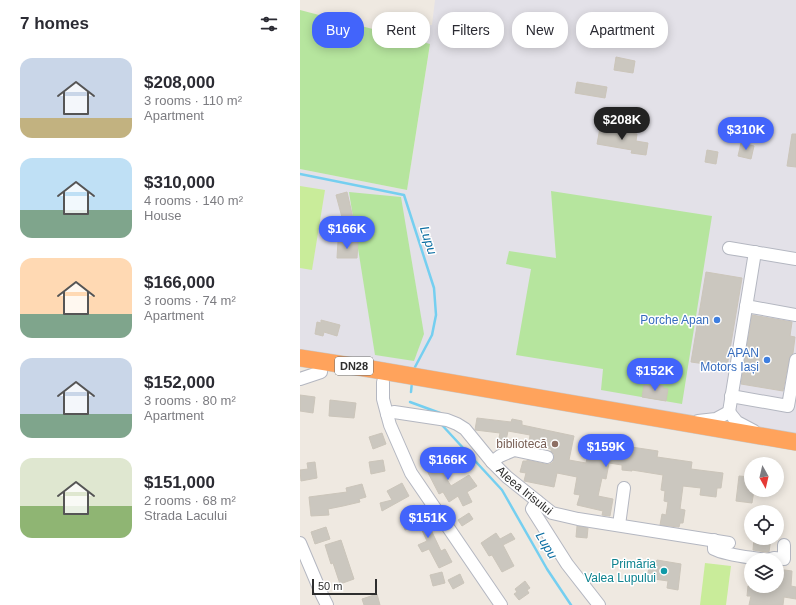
<!DOCTYPE html>
<meta charset="utf-8">
<style>
:root{--surface:#fff;--page:#f7f7f7;--text:#2b2b33;--muted:#7c7c81;--accent:#4264fb}
body{margin:0;font-family:Arial,sans-serif;background:var(--page);color:var(--text);height:100vh;display:flex;flex-direction:column;font-size:15px;white-space:nowrap}
*{box-sizing:border-box;margin:0}
p{font-size:13px;color:var(--muted)}
.icon{flex:none;width:22px;height:22px;fill:none;stroke:currentColor;stroke-width:2;stroke-linecap:round;stroke-linejoin:round}
.map{position:relative;flex:1;overflow:hidden}
.details{display:flex;flex-direction:column;background:var(--surface);width:300px}
.details>*{flex:none}
.guide{position:absolute;left:12px;top:12px;width:380px;height:36px;display:flex;gap:8px}
.needle{width:26px;rotate:172deg}
.buttons{position:absolute;left:444px;top:457px;display:grid;gap:8px}
.buttons a{display:grid;place-items:center;width:40px;height:40px;border-radius:50%;background:var(--surface);box-shadow:0 2px 10px #0003;font-size:20px}
.scale{position:absolute;left:12px;bottom:10px;width:65px;box-sizing:border-box;padding-left:4px;border:2px solid #2e2e2e;border-top:0;font-size:11px;line-height:14px;white-space:nowrap;color:#2e2e2e;-webkit-text-stroke:3px #fff;paint-order:stroke}
.price{position:absolute;translate:-50% -34px;padding:0 9px;border-radius:14px;background:var(--accent);color:#fff;font-size:13px;line-height:26px;filter:drop-shadow(0 1px 2px #0008)}
.price::after{content:'';position:absolute;left:50%;top:24px;width:12px;height:9px;margin-left:-6px;background:inherit;clip-path:polygon(0 0,100% 0,50% 100%)}
.price.selected{background:#222;color:#fff}
ul{padding:0;list-style:none}
li{display:flex;align-items:center;gap:12px;height:100px;padding:0 20px}
li span{display:grid;place-items:center;flex:none;width:112px;height:80px;border-radius:12px;color:#555}
li>.icon{margin-inline-start:auto}
span .icon{width:48px;height:48px;fill:#fffc;stroke-width:1}
li b{font-size:17px}
h2{display:flex;justify-content:space-between;align-items:center;height:48px;padding:0 20px;font-size:17px}
.pill{padding:0 14px;border-radius:16px;background:var(--surface);box-shadow:0 2px 10px #0003;font-size:14px;line-height:36px}
.pill.selected{background:var(--accent);color:#fff}
main{display:flex;flex:1;min-height:0}
.map>svg:first-child{display:block}
.industrial{fill:#e3e1e8}
.green{fill:#b6e59e}
.pitch{fill:#c9ec9a}
.lines{fill:none;stroke-linecap:round;stroke-linejoin:round}
.stream{stroke:#75cff0;stroke-width:2.5}
.building{fill:#cbc7bf;stroke:#cbc5ba}
.minor-casing{stroke:#b4b7c1;stroke-width:14}
.highway-casing{stroke:#c9c9c9;stroke-width:18}
.minor{stroke:#fff;stroke-width:12}
.highway{stroke:#ffa35c;stroke-width:17}
.shop-dot{fill:#3f7fe0;stroke:#fff;stroke-width:1.5}
.education-dot{fill:#8d6e63;stroke:#fff;stroke-width:1.5}
.culture-dot{fill:#0f9aa8;stroke:#fff;stroke-width:1.5}
.labels{text-anchor:middle;stroke-width:3;stroke-linejoin:round;paint-order:stroke}
.shield{fill:#fff;stroke:#6d6d6d;stroke-width:1}
.shield-label{font-size:11px;font-weight:bold;fill:#2e2e2e}
.shop-label{font-size:12px;fill:#366cbe;stroke:#fff;text-anchor:end}
.education-label{font-size:12px;fill:#785e54;stroke:#fff;text-anchor:end}
.street-label{font-size:12px;fill:#2e2e2e;stroke:#fff}
.culture-label{font-size:12px;fill:#0d838f;stroke:#fff;text-anchor:end}
.water-label{font-size:13px;font-style:italic;fill:#0d6fa3;stroke:#fff}
</style>
<main>
<section class="details">
<h2>7 homes<svg class="icon" aria-label="filters" viewBox="0 0 24 24"><path d="M4 7h16M4 17h16"/><circle cx="9" cy="7" r="2"/><circle cx="15" cy="17" r="2"/></svg></h2>
<ul>
<li><span style="background:linear-gradient(#c9d6e8 75%,#c2b280 0)"><svg class="icon" aria-label="home" viewBox="0 0 24 24"><path d="M3 11l9-7 9 7M6 9v11h12V9"/></svg></span><div><b>$208,000</b><p>3 rooms · 110 m²</p><p>Apartment</p></div></li>
<li><span style="background:linear-gradient(#bfe0f5 65%,#7fa58c 0)"><svg class="icon" aria-label="home" viewBox="0 0 24 24"><path d="M3 11l9-7 9 7M6 9v11h12V9"/></svg></span><div><b>$310,000</b><p>4 rooms · 140 m²</p><p>House</p></div></li>
<li><span style="background:linear-gradient(#ffd9b3 70%,#7fa58c 0)"><svg class="icon" aria-label="home" viewBox="0 0 24 24"><path d="M3 11l9-7 9 7M6 9v11h12V9"/></svg></span><div><b>$166,000</b><p>3 rooms · 74 m²</p><p>Apartment</p></div></li>
<li><span style="background:linear-gradient(#c9d6e8 70%,#7fa58c 0)"><svg class="icon" aria-label="home" viewBox="0 0 24 24"><path d="M3 11l9-7 9 7M6 9v11h12V9"/></svg></span><div><b>$152,000</b><p>3 rooms · 80 m²</p><p>Apartment</p></div></li>
<li><span style="background:linear-gradient(#dfe7d0 60%,#8fb573 0)"><svg class="icon" aria-label="home" viewBox="0 0 24 24"><path d="M3 11l9-7 9 7M6 9v11h12V9"/></svg></span><div><b>$151,000</b><p>2 rooms · 68 m²</p><p>Strada Lacului</p></div></li>
</ul>
</section>
<div class="map">
<svg width="496" height="605" viewBox="0 0 496 605">
<rect width="100%" height="100%" fill="#efe9e1"/>
<path class="industrial" d="M135 0H496V436L124 371 57 357 0 351V169L107 190 130 45 121 43 124 25H132Z"/>
<g class="green">
<path d="M0 10 130 44 107 190 0 169Z"/>
<path d="M251 191 412 216 382 404 301 390 303 369 216 355 231 269 206 264 209 251 256 258Z"/>
<path d="M49 192 101 197 124 334 114 361 75 355Z"/>
</g>
<g class="pitch">
<path d="M0 186 25 190 12 270 0 268Z"/>
<path d="M405 563 431 566 426 605H400Z"/>
</g>
<g class="lines">
<g class="stream">
<path d="M0 174 104 195 134 288 136 315 132 335 115 367 114 371"/>
<path d="M111 392 112 382"/>
<path d="M110 402 140 413"/>
<path d="M141 424 202 490 247 569 271 605"/>
</g>
</g>
<g class="building">
<path d="M316 57 335 61 333 73 314 70Z"/>
<path d="M277 82 307 87 305 98 275 93Z"/>
<path d="M300 128 337 134 336 141 348 143 346 155 331 153 332 150 297 144Z"/>
<path d="M492 134H496V167L487 166Z"/>
<path d="M441 143 454 146 451 159 438 156Z"/>
<path d="M407 150 418 152 416 164 405 162Z"/>
<path d="M47 192 53 218H54L57 229 44 232 41 221H43L36 195Z"/>
<path d="M38 241 58 242 57 258H37Z"/>
<path d="M406 272 442 278 427 367 391 362Z"/>
<path d="M452 315 492 322 490 336 495 337 493 353 490 356 489 359 483 391 441 384Z"/>
<path d="M21 320 40 325 37 336 24 332 23 336 15 334 17 322 21 323Z"/>
<path d="M350 384 363 386V388L368 389 366 401 342 397 344 385 350 386Z"/>
<path d="M0 395 15 397 13 413 0 411Z"/>
<path d="M30 400 56 403 54 418 29 416Z"/>
<path d="M177 418 211 422 212 419 222 421V425L274 436 269 460 286 463 291 439 318 445 358 451 357 457 392 462 391 469 423 473 421 488H417L416 497 400 495 401 488 383 486 380 509 385 510 383 523H380L379 527 360 525 362 514 366 515 368 502 364 501 365 491 361 490 363 475 332 470V471L322 470V465L309 463 306 479 302 478 298 496 313 499 310 516 302 515 303 511 277 505 280 495 274 494 277 477 257 473 254 487 224 481 226 473 220 472 223 461H227V460L245 464H250L253 462 254 458V454L251 451V449L229 444 230 435 208 431 205 446 197 448 200 433 175 430Z"/>
<path d="M82 433 86 444 73 449 69 437Z"/>
<path d="M135 452 146 471 143 473 151 486 169 475 177 486 167 492 172 502 163 506 158 496 149 502 143 492 139 494 123 463 127 461 125 458Z"/>
<path d="M83 460 85 471 71 474 69 462Z"/>
<path d="M15 462 17 478 1 481 0 470 8 469 7 463Z"/>
<path d="M439 476 451 477V490H454L452 503 436 501Z"/>
<path d="M102 483 109 496 82 511 80 503 92 500 87 491Z"/>
<path d="M62 484 66 497 59 499 60 502 43 506 28 509 29 515 11 516 9 497 47 492 46 488Z"/>
<path d="M116 513 118 517 125 514 132 532 141 551 145 549 152 562 139 568 129 549 122 552 118 545 127 541 119 524 105 530 101 519Z"/>
<path d="M169 513 173 519 162 526 158 520Z"/>
<path d="M277 526 288 528 287 538 276 537Z"/>
<path d="M26 527 30 539 15 544 11 532Z"/>
<path d="M196 533 200 539 211 533 215 539 203 545 214 566 202 572 192 555 189 556 181 543Z"/>
<path d="M454 538H471L469 552H466L453 550Z"/>
<path d="M41 540 54 579 40 584 33 563 31 564 25 545Z"/>
<path d="M357 560 381 564 378 590 367 588 368 581 347 578 350 562 356 563Z"/>
<path d="M477 569 492 571 491 586 496 587V599L484 597 483 605H449L451 596H447L448 586H477Z"/>
<path d="M142 572 145 583 133 586 130 575Z"/>
<path d="M160 574 164 583 153 589 148 580Z"/>
<path d="M225 581 230 588 227 590 229 593 219 600 214 594 217 592 215 589Z"/>
<path d="M77 594 80 605H64L62 599Z"/>
</g>
<g class="lines">
<g class="minor-casing">
<g id="minor">
<path d="M429 248 496 259"/>
<path d="M446 306 496 315"/>
<path d="M0 379 21 372"/>
<path d="M83 382V399L87 414 90 425 111 473 201 605"/>
<path d="M431 396 488 406 496 360"/>
<path d="M429 412 455 252"/>
<path id="s1" d="M87 414 94 412 147 420 157 424 165 429 192 462 207 477 252 513 278 519 429 543"/>
<path d="M398 421 416 419 429 412 437 422 454 431"/>
<path d="M192 462 200 456 214 450 247 457"/>
<path d="M237 501 232 509 267 564 299 605"/>
<path d="M319 525 324 488"/>
<path d="M414 540V549C428 556 450 557 466 560"/>
<path d="M0 543 22 595 27 605"/>
<path d="M467 560 474 558 484 559V545"/>
</g>
</g>
<g class="highway-casing">
<path id="highway" d="M0 358 71 369 496 442"/>
</g>
<use href="#minor" class="minor"/>
<use href="#highway" class="highway"/>
</g>
<g class="shop-dot">
<circle cx="417" cy="320" r="4"/>
<circle cx="467" cy="360" r="4"/>
</g>
<circle class="education-dot" cx="255" cy="444" r="4"/>
<circle class="culture-dot" cx="364" cy="571" r="4"/>
<g class="labels">
<rect class="shield" x="35" y="357" width="38" height="18" rx="3"/>
<g class="shield-label">
<text x="54" y="370">DN28</text>
</g>
<g class="shop-label">
<text x="409" y="324">Porche Apan</text>
<text x="459" y="357">APAN<tspan x="459" dy="14">Motors Iași</tspan></text>
</g>
<g class="education-label">
<text x="247" y="448">bibliotecă</text>
</g>
<g class="street-label">
<text dy="4" stroke="none"><textPath href="#s1" startOffset="167">Aleea Irisului</textPath></text>
</g>
<g class="culture-label">
<text x="356" y="568">Primăria<tspan x="356" dy="14">Valea Lupului</tspan></text>
</g>
<g class="water-label">
<text transform="translate(129 240) rotate(72)" y="5">Lupu</text>
<text transform="translate(247 545) rotate(59)" y="5">Lupu</text>
</g>
</g>
</svg>
<div class="buttons">
<a><svg class="needle" viewBox="-14 -14 28 28"><path d="M0-13l5 13h-10z" fill="#e53935"/><path d="M0 13l5-13h-10z" fill="#7c7c81"/></svg></a>
<a><svg class="icon" aria-label="locate" viewBox="0 0 24 24"><circle cx="12" cy="12" r="6"/><path d="M12 2v4M12 18v4M2 12h4M18 12h4"/></svg></a>
<a><svg class="icon" aria-label="layers" viewBox="0 0 24 24"><path d="M12 4l9 5-9 5-9-5zM3 14l9 5 9-5"/></svg></a>
</div>
<div class="scale">50 m</div>
<b class="price selected" style="left:322px;top:141px">$208K</b>
<b class="price" style="left:446px;top:151px">$310K</b>
<b class="price" style="left:47px;top:250px">$166K</b>
<b class="price" style="left:355px;top:392px">$152K</b>
<b class="price" style="left:306px;top:468px">$159K</b>
<b class="price" style="left:148px;top:481px">$166K</b>
<b class="price" style="left:128px;top:539px">$151K</b>
<div class="guide">
<a class="pill selected">Buy</a>
<a class="pill">Rent</a>
<a class="pill">Filters</a>
<a class="pill">New</a>
<a class="pill">Apartment</a>
</div>
</div>
</main>
